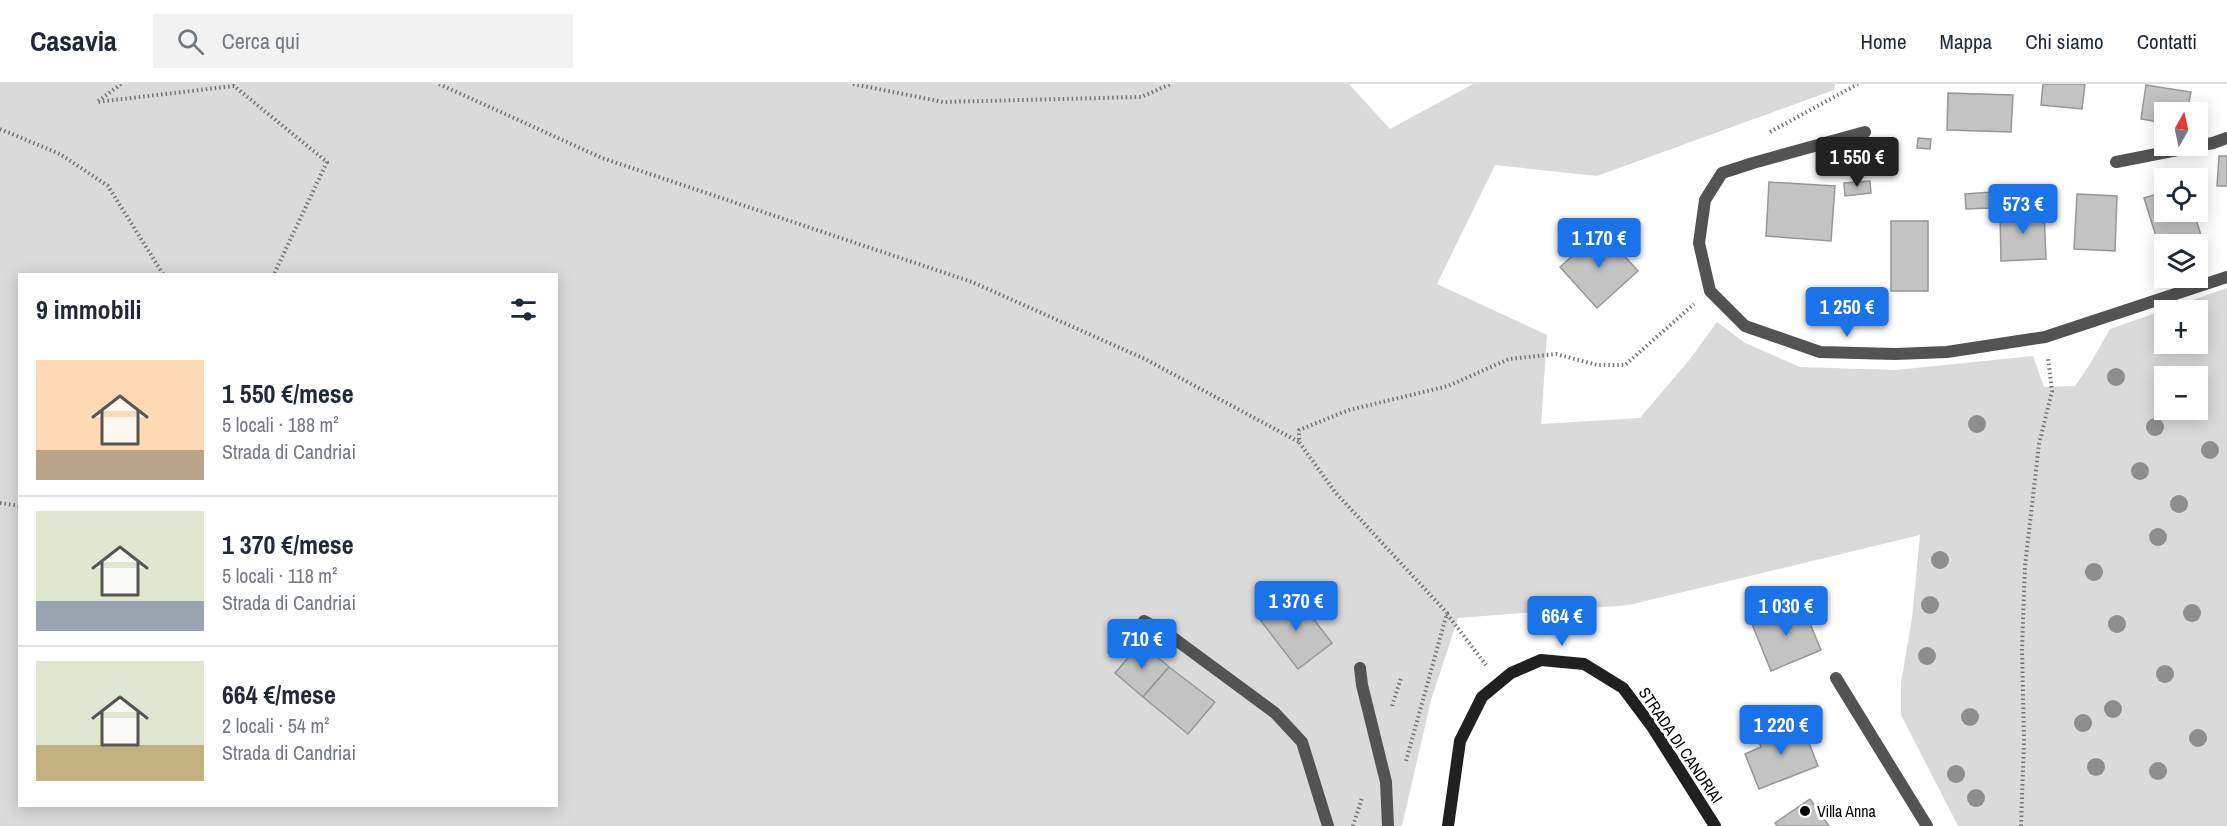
<!DOCTYPE html>
<html lang="it">
<meta charset="utf-8">
<style>
:root{--surface:#fff;--page:#f2f2f3;--text:#1f2937;--muted:#747a83;--line:#e0e1e3;--accent:#1a73e8}
body{margin:0;font-family:"Archivo Narrow",sans-serif;background:var(--page);color:var(--text);height:100vh;display:flex;flex-direction:column;font-size:22px;white-space:nowrap}
*{box-sizing:border-box;margin:0}
p{font-size:20px;color:var(--muted)}
.icon{flex:none;width:33px;height:33px;fill:none;stroke:currentColor;stroke-width:2;stroke-linecap:round;stroke-linejoin:round}
.map{position:relative;flex:1;overflow:hidden}
.side{position:absolute;left:18px;top:189px;width:540px;height:534px;display:flex;flex-direction:column;background:var(--surface);border-radius:0px;box-shadow:0 3px 15px #0003}
.side>*{flex:none}
.needle{width:39px;rotate:9deg}
.fabs{position:absolute;left:2154px;top:18px;display:grid;gap:12px}
.fabs a{display:grid;place-items:center;width:54px;height:54px;border-radius:0px;background:var(--surface);box-shadow:0 3px 15px #0003;font-size:30px}
.price{position:absolute;translate:-50% -51px;padding:0 14px;border-radius:6px;background:var(--accent);color:#fff;font-size:20px;line-height:39px;filter:drop-shadow(0 2px 3px #0008)}
.price::after{content:'';position:absolute;left:50%;top:36px;width:18px;height:14px;margin-left:-9px;background:inherit;clip-path:polygon(0 0,100% 0,50% 100%)}
.price.on{background:#222;color:#fff}
ul{padding:0;list-style:none}
li{display:flex;align-items:center;gap:18px;height:150px;padding:0 18px}
li+li{border-top:2px solid var(--line)}
li span{display:grid;place-items:center;flex:none;width:168px;height:120px;border-radius:0px;color:#555}
li>.icon{margin-inline-start:auto}
span .icon{width:72px;height:72px;fill:#fffc;stroke-width:1}
li b{font-size:26px}
h2{display:flex;justify-content:space-between;align-items:center;height:72px;padding:0 18px;font-size:26px}
header{display:flex;align-items:center;gap:36px;box-sizing:border-box;height:84px;padding:0 30px;background:var(--surface);border-bottom:2px solid var(--line)}
header strong{font-size:28px}
nav{display:flex;gap:33px;margin-inline-start:auto;font-size:21px}
.search{width:420px;height:54px;background:var(--page);display:flex;align-items:center;gap:15px;box-sizing:border-box;padding:0 21px;border-radius:0px;color:var(--muted);font-size:22px}
.map>svg:first-child{display:block}
.green{fill:#dadada;fill-rule:evenodd}
.building{fill:#c3c3c3;stroke:#979797;stroke-width:1.5}
.lines{fill:none;stroke-linecap:round;stroke-linejoin:round}
.path{stroke:#757575;stroke-width:4;stroke-dasharray:1.5 3;stroke-linecap:butt}
.service{stroke:#535353;stroke-width:12}
.minor{stroke:#535353;stroke-width:12}
.secondary{stroke:#202020;stroke-width:12}
.tree{fill:#8e8e8e}
.poi-dot{fill:#000;stroke:#fff;stroke-width:2}
.labels{text-anchor:middle;stroke-width:6;stroke-linejoin:round;paint-order:stroke}
.street-label{font-size:16px;fill:#000;stroke:#fff}
.poi-label{font-size:16px;fill:#000;stroke:#fff;text-anchor:start}
</style>
<header>
<strong>Casavia</strong>
<div class="search"><svg class="icon" aria-label="search" viewBox="0 0 24 24"><circle cx="10" cy="10" r="6"/><path d="M15 15l6 6"/></svg>Cerca qui</div>
<nav><a>Home</a><a>Mappa</a><a>Chi siamo</a><a>Contatti</a></nav>
</header>
<div class="map">
<svg width="2227" height="742" viewBox="0 0 2227 742">
<rect width="100%" height="100%" fill="#fff"/>
<path class="green" d="M0 0H1349L1390 45 1473 0H1835L1834 6 1597 92 1495 81 1437 200 1547 251 1541 340 1640 334 1690 275 1717 238 1745 259 1800 283 1896 286 2033 272 2044 303 2075 302 2090 280 2110 245 2227 204V742H1958L1901 631V599L1912 534 1920 451 1629 521 1458 534 1431 616 1402 742H0ZM20 190H556V722H20ZM2164 226H2198V260H2164ZM2164 292H2198V326H2164Z"/>
<g class="building">
<path d="M2043 0H2085L2082 25 2041 21Z"/>
<path d="M2146 1 2191 8 2187 28H2164V39L2141 35Z"/>
<path d="M1948 9 2013 11 2011 48 1947 46Z"/>
<path d="M1918 54 1931 55 1930 65 1917 64Z"/>
<path d="M2219 72H2227V102H2217Z"/>
<path d="M1870 97 1871 109 1845 112 1844 99Z"/>
<path d="M1769 98 1835 102 1831 157 1766 152Z"/>
<path d="M1991 108 1992 124 1966 125 1965 110Z"/>
<path d="M2164 108V128H2194L2202 155 2186 160H2164V167L2161 168 2144 114Z"/>
<path d="M2077 110 2117 112 2115 167 2074 165Z"/>
<path d="M2044 126 2046 175 2001 177 2000 127Z"/>
<rect x="1891" y="137" width="37" height="70"/>
<path d="M1601 146 1638 187 1597 224 1560 183Z"/>
<path d="M1295 511 1332 559 1298 585 1261 537Z"/>
<path d="M1802 520 1821 566 1771 587 1752 540Z"/>
<path d="M1141 559 1169 583 1143 613 1115 589Z"/>
<path d="M1169 583 1215 618 1188 650 1143 613Z"/>
<path d="M1788 640 1792 651 1804 646 1818 682 1759 705 1745 670 1761 663 1757 652Z"/>
<path d="M1810 715 1829 742H1777L1775 739Z"/>
</g>
<g class="lines">
<g class="path">
<path d="M121 0 97 18 234 2 327 78 274 190"/>
<path d="M439 0 602 74 972 198 1145 275 1299 358"/>
<path d="M853 0 943 18 1141 13 1171 0"/>
<path d="M0 45 60 70 108 102 163 190"/>
<path d="M1770 48 1858 0"/>
<path d="M0 419 20 422"/>
<path d="M1447 530 1486 581"/>
<path d="M1392 622 1401 594"/>
<path d="M1406 677 1447 529 1335 408 1299 358V346L1349 326 1448 302 1509 275 1556 270 1597 281H1625L1694 220"/>
<path d="M1353 742 1362 714"/>
<path d="M2021 742 2024 657 2022 566 2025 482 2039 360 2052 307 2048 274"/>
</g>
<g class="service">
<path d="M2116 78 2213 59 2227 54"/>
<path d="M1360 584 1362 601 1386 698 1388 742"/>
</g>
<g class="minor">
<path d="M1865 48 1753 79 1722 89 1705 116 1699 159 1710 207 1745 242 1820 268 1895 270 1947 268 2045 253 2227 193"/>
<path d="M1144 537 1168 550 1275 629 1302 658 1328 742"/>
<path d="M1836 594 1927 742"/>
</g>
<path class="secondary" d="M1448 742 1460 657 1482 613 1511 589 1541 576 1584 580 1623 604 1653 644 1715 742"/>
</g>
<g class="tree">
<circle cx="2116" cy="293" r="9"/>
<circle cx="1977" cy="340" r="9"/>
<circle cx="2155" cy="343" r="9"/>
<circle cx="2210" cy="366" r="9"/>
<circle cx="2140" cy="387" r="9"/>
<circle cx="2179" cy="420" r="9"/>
<circle cx="2158" cy="453" r="9"/>
<circle cx="1940" cy="476" r="9"/>
<circle cx="2094" cy="488" r="9"/>
<circle cx="1930" cy="521" r="9"/>
<circle cx="2192" cy="529" r="9"/>
<circle cx="2117" cy="540" r="9"/>
<circle cx="1927" cy="572" r="9"/>
<circle cx="2165" cy="590" r="9"/>
<circle cx="2113" cy="625" r="9"/>
<circle cx="1970" cy="633" r="9"/>
<circle cx="2083" cy="639" r="9"/>
<circle cx="2198" cy="654" r="9"/>
<circle cx="2096" cy="683" r="9"/>
<circle cx="2158" cy="687" r="9"/>
<circle cx="1956" cy="690" r="9"/>
<circle cx="1976" cy="714" r="9"/>
</g>
<circle class="poi-dot" cx="1805" cy="727" r="6"/>
<g class="labels">
<g class="street-label">
<text transform="translate(1681 661) rotate(56)" y="6">STRADA DI CANDRIAI</text>
</g>
<g class="poi-label">
<text x="1817" y="733">Villa Anna</text>
</g>
</g>
</svg>
<div class="fabs">
<a><svg class="needle" viewBox="-14 -14 28 28"><path d="M0-13l5 13h-10z" fill="#e53935"/><path d="M0 13l5-13h-10z" fill="#747a83"/></svg></a>
<a><svg class="icon" aria-label="locate" viewBox="0 0 24 24"><circle cx="12" cy="12" r="6"/><path d="M12 2v4M12 18v4M2 12h4M18 12h4"/></svg></a>
<a><svg class="icon" aria-label="layers" viewBox="0 0 24 24"><path d="M12 4l9 5-9 5-9-5zM3 14l9 5 9-5"/></svg></a>
<a>+</a>
<a>−</a>
</div>
<b class="price on" style="left:1857px;top:104px">1 550 €</b>
<b class="price" style="left:2023px;top:151px">573 €</b>
<b class="price" style="left:1599px;top:185px">1 170 €</b>
<b class="price" style="left:1847px;top:254px">1 250 €</b>
<b class="price" style="left:1296px;top:548px">1 370 €</b>
<b class="price" style="left:1786px;top:553px">1 030 €</b>
<b class="price" style="left:1562px;top:563px">664 €</b>
<b class="price" style="left:1142px;top:586px">710 €</b>
<b class="price" style="left:1781px;top:672px">1 220 €</b>
<section class="side">
<h2>9 immobili<svg class="icon" aria-label="filters" viewBox="0 0 24 24"><path d="M4 7h16M4 17h16"/><circle cx="9" cy="7" r="2"/><circle cx="15" cy="17" r="2"/></svg></h2>
<ul>
<li><span style="background:linear-gradient(#ffd9b3 75%,#b9a48a 0)"><svg class="icon" aria-label="home" viewBox="0 0 24 24"><path d="M3 11l9-7 9 7M6 9v11h12V9"/></svg></span><div><b>1 550 €/mese</b><p>5 locali · 188 m²</p><p>Strada di Candriai</p></div></li>
<li><span style="background:linear-gradient(#dfe7d0 75%,#9aa5b1 0)"><svg class="icon" aria-label="home" viewBox="0 0 24 24"><path d="M3 11l9-7 9 7M6 9v11h12V9"/></svg></span><div><b>1 370 €/mese</b><p>5 locali · 118 m²</p><p>Strada di Candriai</p></div></li>
<li><span style="background:linear-gradient(#dfe7d0 70%,#c2b280 0)"><svg class="icon" aria-label="home" viewBox="0 0 24 24"><path d="M3 11l9-7 9 7M6 9v11h12V9"/></svg></span><div><b>664 €/mese</b><p>2 locali · 54 m²</p><p>Strada di Candriai</p></div></li>
</ul>
</section>
</div>
